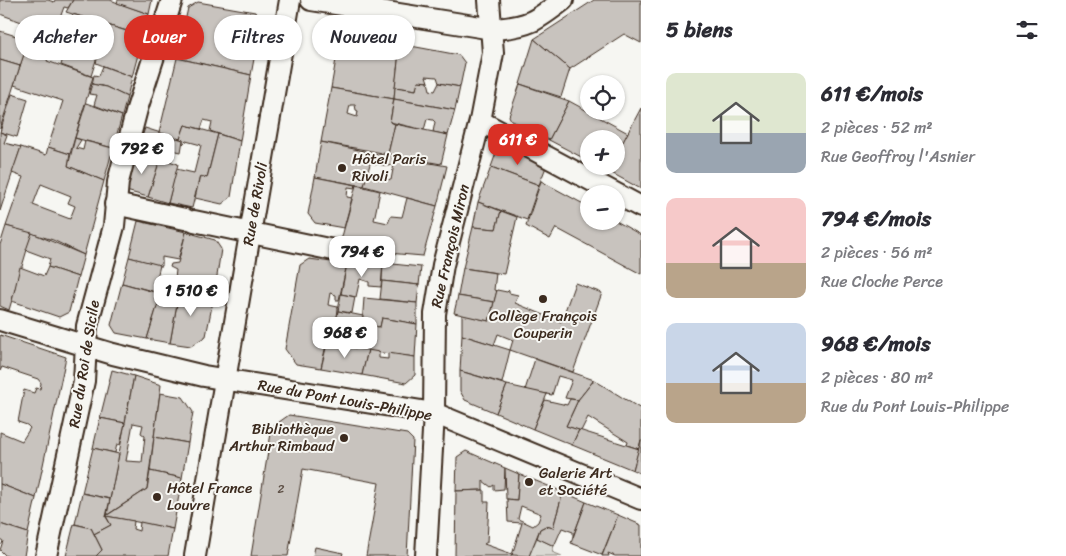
<!DOCTYPE html>
<html lang="fr">
<meta charset="utf-8">
<style>
:root{--surface:#fff;--page:#f2f2f3;--text:#2b2b33;--muted:#7c7c81;--accent:#d93025}
body{margin:0;font-family:Sriracha,sans-serif;background:var(--page);color:var(--text);height:100vh;display:flex;flex-direction:column;font-size:19px;white-space:nowrap}
*{box-sizing:border-box;margin:0}
p{font-size:16px;color:var(--muted)}
.icon{flex:none;width:28px;height:28px;fill:none;stroke:currentColor;stroke-width:2;stroke-linecap:round;stroke-linejoin:round}
.map{position:relative;flex:1;overflow:hidden}
.panel{display:flex;flex-direction:column;background:var(--surface);width:425px}
.panel>*{flex:none}
.top-card{position:absolute;left:15px;top:15px;width:475px;height:45px;display:flex;gap:10px}
.controls{position:absolute;left:580px;top:75px;display:grid;gap:10px}
.controls a{display:grid;place-items:center;width:45px;height:45px;border-radius:50%;background:var(--surface);box-shadow:0 1px 4px #0004;font-size:25px}
.price{position:absolute;translate:-50% -42px;padding:0 11px;border-radius:10px;background:#fff;color:#222;font-size:16px;line-height:32px;filter:drop-shadow(0 1px 2px #0008)}
.price::after{content:'';position:absolute;left:50%;top:30px;width:15px;height:11px;margin-left:-8px;background:inherit;clip-path:polygon(0 0,100% 0,50% 100%)}
.price.current{background:var(--accent);color:#fff}
ul{padding:0;list-style:none}
li{display:flex;align-items:center;gap:15px;height:125px;padding:0 25px}
li span{display:grid;place-items:center;flex:none;width:140px;height:100px;border-radius:10px;color:#555}
li>.icon{margin-inline-start:auto}
span .icon{width:60px;height:60px;fill:#fffc;stroke-width:1}
li b{font-size:21px}
h2{display:flex;justify-content:space-between;align-items:center;height:60px;padding:0 25px;font-size:21px}
.tag{padding:0 18px;border-radius:22px;background:var(--surface);box-shadow:0 1px 4px #0004;font-size:18px;line-height:45px}
.tag.current{background:var(--accent);color:#fff}
main{display:flex;flex:1;min-height:0}
.map>svg:first-child{display:block}
.green{fill:#dad9d3;stroke:#8a8278}
.building{fill:#c8c3be;stroke:#3b2a1e;fill-rule:evenodd}
.lines{fill:none;stroke-linecap:round;stroke-linejoin:round}
.street-casing{stroke:#3b2a1e;stroke-width:24}
.street{stroke:#f6f6f2;stroke-width:20}
.poi-dot{fill:#3b2a1e;stroke:#f6f6f2;stroke-width:2}
.labels{text-anchor:middle;stroke-width:4;stroke-linejoin:round;paint-order:stroke}
.number-label{font-size:12px;fill:#5e5046}
.poi-label{font-size:15px;fill:#3b2a1e;stroke:#f6f6f2;text-anchor:start}
.street-label{font-size:15px;fill:#3b2a1e;stroke:#f6f6f2}
</style>
<main>
<div class="map">
<svg width="641" height="556" viewBox="0 0 641 556">
<rect width="100%" height="100%" fill="#f6f6f2"/>
<filter id="ink" filterUnits="userSpaceOnUse"><feTurbulence type="fractalNoise" baseFrequency=".02" numOctaves="2"/><feDisplacementMap in="SourceGraphic" scale="10" xChannelSelector="R" yChannelSelector="G"/><feConvolveMatrix kernelMatrix="1 2 1 2 8 2 1 2 1" color-interpolation-filters="sRGB"/></filter>
<g filter="url(#ink)">
<path class="green" d="M537 538 554 546 552 552 562 556H529Z"/>
<g class="building">
<path d="M0 0H48L54 2 55 0H73L68 8 64 7 54 34 0 14Z"/>
<path d="M73 0H110L149 14 143 36 66 12Z"/>
<path d="M118 0H152L149 14 117 3Z"/>
<path d="M594 0H641V43L624 34 570 69 534 39Z"/>
<path d="M198 2 255 12 261 21 251 75 177 58 188 8Z"/>
<path d="M73 14 107 25 91 76 61 65 64 55 60 54Z"/>
<path d="M33 25 56 35 47 61 93 77 70 154 48 147 63 101 14 85Z"/>
<path d="M107 25 143 36 132 77 96 63Z"/>
<path d="M0 31 29 40 20 66 0 60Z"/>
<path d="M348 35 400 44 394 99 331 88 339 42Z"/>
<path d="M534 39 570 69 561 97 520 84Z"/>
<path d="M400 44 459 55 465 63 460 87 439 83 437 77 426 76 428 82 418 81 416 90 395 87Z"/>
<path d="M177 58 251 75 240 141 210 131 212 122 204 120 201 129 185 125 180 139 159 133Z"/>
<path d="M0 60 20 66 0 129Z"/>
<path d="M103 66 132 77 127 97 106 87 92 84 94 75 99 76Z"/>
<path d="M418 81 428 82 430 90 435 91 439 83 460 87 455 110 394 99 395 87 416 90Z"/>
<path d="M92 84 106 87 127 97 122 116 94 105 97 95 89 94Z"/>
<path d="M520 84 569 101 549 140 511 120 509 116Z"/>
<path d="M331 88 394 99 390 122 395 124 388 154 321 142ZM350 105H355L356 110 358 111 357 117 348 114Z"/>
<path d="M12 94 28 99 17 137 0 132Z"/>
<path d="M394 99 455 110 448 135 433 132 435 122 433 120 427 119 424 130 390 122Z"/>
<path d="M569 101 628 133 616 155V139H589V161L549 140Z"/>
<path d="M86 103 122 116 113 148 75 138Z"/>
<path d="M641 108V189L608 171 611 166H616V155Z"/>
<path d="M395 124 448 135 441 164 388 154Z"/>
<path d="M185 125 218 134 207 178 200 176 192 208 168 203 176 169 194 173 201 145 186 141 183 144V140L180 139Z"/>
<path d="M145 128 183 140 181 152 168 149 166 156 169 161 178 164 168 203 148 197 160 159 136 154Z"/>
<path d="M0 132 7 135 4 143 21 147 0 211Z"/>
<path d="M218 134 240 141 231 197 222 204 195 198 200 176 207 178Z"/>
<path d="M75 138 81 140 76 148 83 150 85 141 113 148 104 181 68 166Z"/>
<path d="M321 142 373 153 364 186 315 177Z"/>
<path d="M499 145 546 167 539 185 491 167Z"/>
<path d="M21 147 46 155 48 147 70 154 68 166 104 181 84 255 53 240 6 226 23 177 12 173ZM41 184 71 196 68 203 75 206 70 219 33 205Z"/>
<path d="M373 153 447 166 437 206 364 186 367 174 391 180 394 164 388 166 370 163Z"/>
<path d="M136 154 160 159 148 197 126 191 125 189Z"/>
<path d="M491 167 539 185 527 220 478 202Z"/>
<path d="M315 177 356 185 355 188 348 187 347 197 352 198 344 228 315 223 308 214Z"/>
<path d="M541 181 589 207V221H616L641 235V274L556 228 550 239 526 226Z"/>
<path d="M356 185 380 191 374 220 388 223 391 216 402 217 407 198 437 206 423 256 388 253 340 244Z"/>
<path d="M478 202 501 211 496 229 473 227Z"/>
<path d="M501 211 517 217 504 274 463 268 473 227 496 229Z"/>
<path d="M138 221 186 232 178 260 162 257V266H160L129 257Z"/>
<path d="M6 226 32 233 9 310 0 306V245Z"/>
<path d="M186 232 215 240 221 249 214 296 174 287 176 270 170 267 171 264 178 263Z"/>
<path d="M32 233 84 255 78 277 48 267 50 259 26 250Z"/>
<path d="M129 257 160 265 157 278 174 283 171 296 122 283Z"/>
<path d="M309 259 347 264 339 300H336V295L330 293 328 305 338 307V311L336 323 331 322 321 368 296 364 285 349 300 265Z"/>
<path d="M368 262 383 263 381 287 369 286V282L360 279 356 297 341 294 347 264 367 269Z"/>
<path d="M383 263 421 267 419 285 382 281Z"/>
<path d="M20 267 44 276 48 267 78 277 69 312 59 317 12 301Z"/>
<path d="M463 268 496 273 494 290 497 291 494 302 458 296Z"/>
<path d="M382 281 419 285 417 303 380 299Z"/>
<path d="M122 283 161 294 147 339 116 333 111 325Z"/>
<path d="M575 283 602 293 573 372 510 350 513 340 498 334 494 345 462 335V314L489 321 497 290 507 292 509 290V293L518 295 515 303 561 322Z"/>
<path d="M174 287 214 296 206 336 191 346 170 343 178 298 171 296Z"/>
<path d="M161 294 178 298 170 343 147 339Z"/>
<path d="M341 294 355 297 352 313 338 311Z"/>
<path d="M458 296 494 302 489 321 454 313Z"/>
<path d="M364 298 417 303V324L382 318 380 327 362 325Z"/>
<path d="M338 311 363 316 362 325 380 327 382 318 417 324 415 357 358 350 361 336 351 335 349 344 353 345 352 348 327 344 331 322 336 323Z"/>
<path d="M0 335 66 357 36 498 0 484V432L22 441 30 428 27 425 18 422 24 390 34 393 36 388 40 389 41 383 38 379 2 367 0 371Z"/>
<path d="M462 335 510 350 502 383 460 371Z"/>
<path d="M327 344 368 350 362 375 321 368Z"/>
<path d="M368 350 379 352V358L388 359V353L415 357V375L406 383 362 375Z"/>
<path d="M535 359 594 380 578 400 565 398 572 380 558 376 552 395 525 390Z"/>
<path d="M112 370 134 376 125 423 100 418Z"/>
<path d="M460 371 507 385 496 413 465 400 460 391Z"/>
<path d="M134 376 161 385 147 489 107 515ZM133 423 143 425 141 433 145 436 142 462 126 461Z"/>
<path d="M594 380 641 409V440L639 449 627 445 628 442 588 417 581 431 566 426 578 400Z"/>
<path d="M507 385 547 394 533 429 496 413Z"/>
<path d="M160 393 183 397 193 412 188 443 154 437Z"/>
<path d="M570 399 578 400 566 426 579 430 572 445 533 429 545 400 567 405Z"/>
<path d="M289 415 407 434 413 440 407 556H366L379 483 303 469 288 556H251L272 427Z"/>
<path d="M100 418 125 423 120 445 117 444 115 453 93 448Z"/>
<path d="M579 430 639 449 633 470 572 445Z"/>
<path d="M154 437 188 443 182 478 150 471Z"/>
<path d="M641 440V474L633 470Z"/>
<path d="M93 448 119 454 110 499 82 493Z"/>
<path d="M466 451 505 468 504 489 494 490V485L491 487 483 481V490L456 491 457 457Z"/>
<path d="M505 468 519 474 517 500 506 499Z"/>
<path d="M150 471 182 478 173 529 106 516 147 489Z"/>
<path d="M519 474 563 492 553 528 546 526 540 529 529 556 512 555 522 523 508 522 507 499 517 500ZM521 506 541 514 538 522 533 526 518 519Z"/>
<path d="M0 484 36 498 28 533 0 524Z"/>
<path d="M484 490V502H489L487 542 484 544 512 554 511 556H455L456 491Z"/>
<path d="M563 492 586 502 573 537V532L562 528 554 546 537 538 540 529 546 526 553 528Z"/>
<path d="M82 493 110 499 106 517 111 525 94 534 91 528 75 524Z"/>
<path d="M586 502 618 515 602 555 571 543Z"/>
<path d="M618 515 641 525V556H615L608 553 609 556H602Z"/>
<path d="M106 516 134 521 133 529 139 531 140 522 173 529 168 556H96L102 550 94 534 111 525Z"/>
<path d="M0 524 28 533 24 556H6L0 550 3 541 0 539Z"/>
<path d="M74 524 91 528 102 550 96 556H66Z"/>
<path d="M315 547 343 553 342 556H313Z"/>
</g>
<g class="lines">
<g class="street-casing">
<g id="street">
<path d="M311 0 493 29C528 27 536 21 563 0"/>
<path d="M480 121 641 207"/>
<path d="M115 204 185 219"/>
<path d="M194 221 338 251"/>
<path d="M0 320 113 354 204 376 434 413 641 499"/>
<path d="M46 556 84 381 87 326 114 226 118 182 137 109 172 0"/>
<path d="M195 556 290 0"/>
<path d="M426 556 434 413 435 314 443 265 480 121 493 53 489 0"/>
</g>
</g>
<use href="#street" class="street"/>
</g>
</g>
<g class="poi-dot">
<circle cx="342" cy="168" r="5"/>
<circle cx="543" cy="299" r="5"/>
<circle cx="344" cy="438" r="5"/>
<circle cx="529" cy="482" r="5"/>
<circle cx="157" cy="497" r="5"/>
</g>
<g class="labels">
<g class="number-label">
<text x="281" y="493">2</text>
</g>
<g class="poi-label">
<text x="352" y="164">Hôtel Paris<tspan x="352" dy="17">Rivoli</tspan></text>
<text x="543" y="321" text-anchor="middle">Collège François<tspan x="543" dy="17">Couperin</tspan></text>
<text x="334" y="434" text-anchor="end">Bibliothèque<tspan x="334" dy="17">Arthur Rimbaud</tspan></text>
<text x="539" y="478">Galerie Art<tspan x="539" dy="17">et Société</tspan></text>
<text x="167" y="493">Hôtel France<tspan x="167" dy="17">Louvre</tspan></text>
</g>
<g class="street-label">
<text transform="translate(255 204) rotate(-80)" y="5">Rue de Rivoli</text>
<text transform="translate(450 246) rotate(-77)" y="5">Rue François Miron</text>
<text transform="translate(84 364) rotate(-81)" y="5">Rue du Roi de Sicile</text>
<text transform="translate(345 400) rotate(10)" y="5">Rue du Pont Louis-Philippe</text>
</g>
</g>
</svg>
<div class="controls">
<a><svg class="icon" aria-label="locate" viewBox="0 0 24 24"><circle cx="12" cy="12" r="6"/><path d="M12 2v4M12 18v4M2 12h4M18 12h4"/></svg></a>
<a>+</a>
<a>−</a>
</div>
<b class="price current" style="left:518px;top:166px">611 €</b>
<b class="price" style="left:142px;top:175px">792 €</b>
<b class="price" style="left:362px;top:278px">794 €</b>
<b class="price" style="left:191px;top:317px">1 510 €</b>
<b class="price" style="left:345px;top:359px">968 €</b>
<div class="top-card">
<a class="tag">Acheter</a>
<a class="tag current">Louer</a>
<a class="tag">Filtres</a>
<a class="tag">Nouveau</a>
</div>
</div>
<section class="panel">
<h2>5 biens<svg class="icon" aria-label="filters" viewBox="0 0 24 24"><path d="M4 7h16M4 17h16"/><circle cx="9" cy="7" r="2"/><circle cx="15" cy="17" r="2"/></svg></h2>
<ul>
<li><span style="background:linear-gradient(#dfe7d0 60%,#9aa5b1 0)"><svg class="icon" aria-label="home" viewBox="0 0 24 24"><path d="M3 11l9-7 9 7M6 9v11h12V9"/></svg></span><div><b>611 €/mois</b><p>2 pièces · 52 m²</p><p>Rue Geoffroy l'Asnier</p></div></li>
<li><span style="background:linear-gradient(#f6c9c9 65%,#b9a48a 0)"><svg class="icon" aria-label="home" viewBox="0 0 24 24"><path d="M3 11l9-7 9 7M6 9v11h12V9"/></svg></span><div><b>794 €/mois</b><p>2 pièces · 56 m²</p><p>Rue Cloche Perce</p></div></li>
<li><span style="background:linear-gradient(#c9d6e8 60%,#b9a48a 0)"><svg class="icon" aria-label="home" viewBox="0 0 24 24"><path d="M3 11l9-7 9 7M6 9v11h12V9"/></svg></span><div><b>968 €/mois</b><p>2 pièces · 80 m²</p><p>Rue du Pont Louis-Philippe</p></div></li>
</ul>
</section>
</main>
